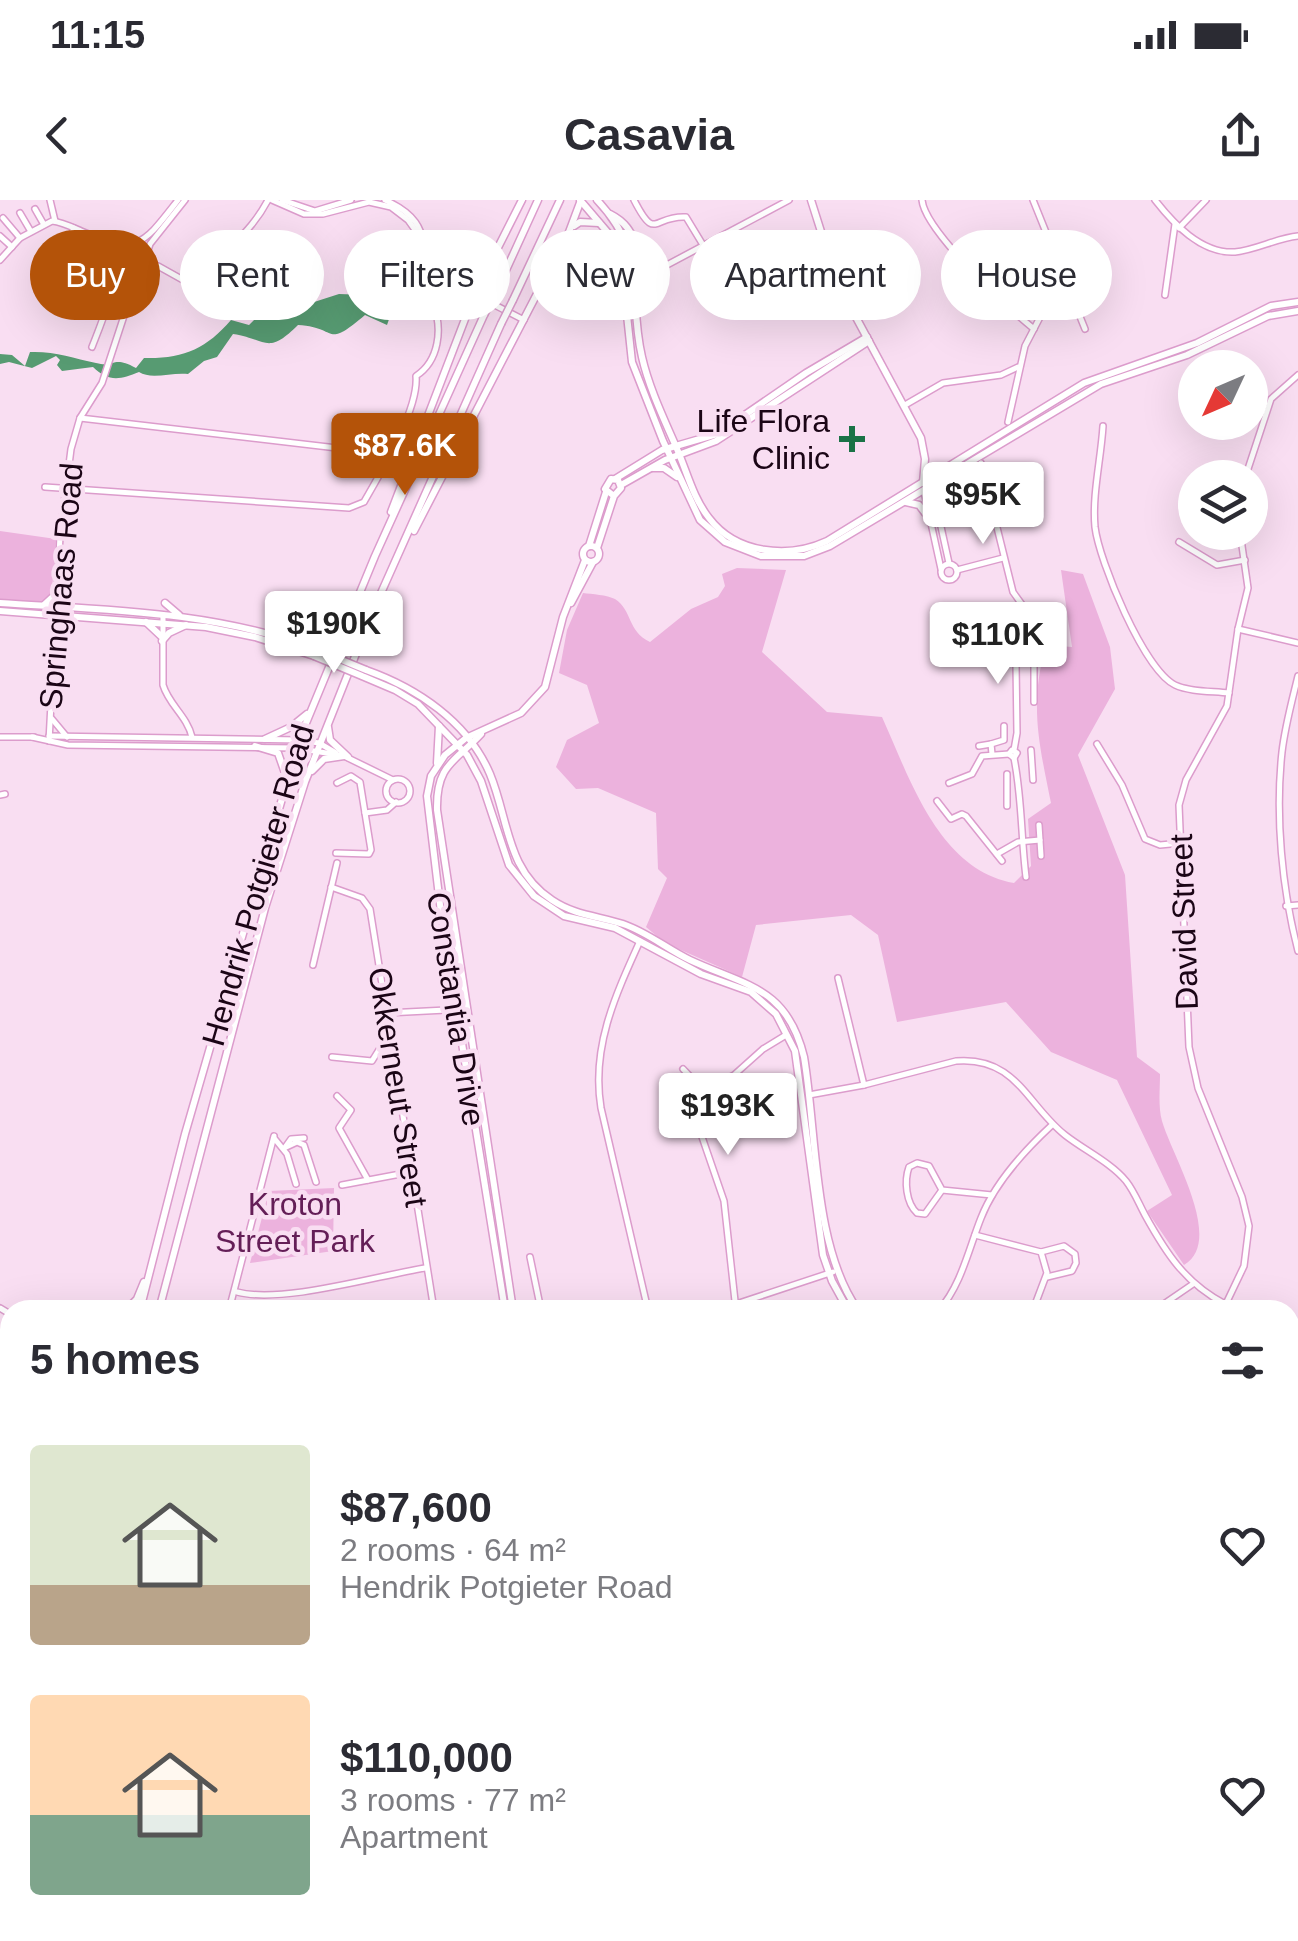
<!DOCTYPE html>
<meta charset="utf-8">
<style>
:root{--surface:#fff;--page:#f7f7f7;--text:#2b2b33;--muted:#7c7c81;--accent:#b45309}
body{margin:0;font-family:Arial,sans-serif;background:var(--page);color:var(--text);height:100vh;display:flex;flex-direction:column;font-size:38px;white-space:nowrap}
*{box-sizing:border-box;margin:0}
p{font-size:32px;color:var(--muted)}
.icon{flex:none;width:55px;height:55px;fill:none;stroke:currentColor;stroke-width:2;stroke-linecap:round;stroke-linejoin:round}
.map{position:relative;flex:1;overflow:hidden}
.drawer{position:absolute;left:0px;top:1100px;width:1300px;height:642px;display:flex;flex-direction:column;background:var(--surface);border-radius:30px 30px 0 0;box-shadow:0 10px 40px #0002}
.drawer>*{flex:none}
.hud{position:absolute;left:30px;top:30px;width:1240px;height:90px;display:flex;gap:20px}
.needle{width:65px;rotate:226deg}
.tools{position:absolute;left:1178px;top:150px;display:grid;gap:20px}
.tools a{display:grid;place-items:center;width:90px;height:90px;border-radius:50%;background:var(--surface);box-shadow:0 10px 40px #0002;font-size:50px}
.price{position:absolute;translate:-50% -85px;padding:0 22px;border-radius:10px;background:#fff;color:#222;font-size:32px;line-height:65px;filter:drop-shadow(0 2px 5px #0008)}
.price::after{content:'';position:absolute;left:50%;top:60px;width:30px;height:22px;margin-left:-15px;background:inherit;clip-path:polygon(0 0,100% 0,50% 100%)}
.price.selected{background:var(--accent);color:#fff}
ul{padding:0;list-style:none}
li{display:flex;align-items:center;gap:30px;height:250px;padding:0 30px}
li span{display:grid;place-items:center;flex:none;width:280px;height:200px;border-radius:10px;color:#555}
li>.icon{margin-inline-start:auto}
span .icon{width:120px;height:120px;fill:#fffc;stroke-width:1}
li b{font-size:42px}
h2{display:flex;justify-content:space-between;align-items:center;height:120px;padding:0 30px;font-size:42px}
.chip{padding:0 35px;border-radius:45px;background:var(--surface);box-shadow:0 10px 40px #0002;font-size:35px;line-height:90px}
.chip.selected{background:var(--accent);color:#fff}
.status{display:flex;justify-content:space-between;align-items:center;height:70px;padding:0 50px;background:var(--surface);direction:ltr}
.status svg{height:28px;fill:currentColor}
header{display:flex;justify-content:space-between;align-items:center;height:130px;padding:0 30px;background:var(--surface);font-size:45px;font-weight:700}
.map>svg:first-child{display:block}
.green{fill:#ecb2dd}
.water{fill:#579b72}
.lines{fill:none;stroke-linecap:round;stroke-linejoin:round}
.street-casing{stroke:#dc9ccc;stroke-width:8}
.secondary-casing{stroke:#dc9ccc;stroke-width:9}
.street{stroke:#fff;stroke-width:5}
.secondary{stroke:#fff;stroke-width:6}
.secondary-bridge-casing{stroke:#dc9ccc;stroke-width:9;stroke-linecap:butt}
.secondary-bridge{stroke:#fff;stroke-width:6}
.poi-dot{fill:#1a7246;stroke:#f9def2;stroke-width:4}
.labels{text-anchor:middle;stroke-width:9;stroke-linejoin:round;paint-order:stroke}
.poi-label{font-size:32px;fill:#1b0516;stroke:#f9def2;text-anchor:end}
.street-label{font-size:32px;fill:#1b0516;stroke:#f9def2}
.park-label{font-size:32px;fill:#641e57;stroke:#f9def2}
</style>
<div class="status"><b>11:15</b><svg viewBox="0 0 49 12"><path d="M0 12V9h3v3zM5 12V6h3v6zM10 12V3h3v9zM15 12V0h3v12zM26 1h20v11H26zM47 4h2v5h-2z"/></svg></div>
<header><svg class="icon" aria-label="back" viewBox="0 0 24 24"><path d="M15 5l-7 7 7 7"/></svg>Casavia<svg class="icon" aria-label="share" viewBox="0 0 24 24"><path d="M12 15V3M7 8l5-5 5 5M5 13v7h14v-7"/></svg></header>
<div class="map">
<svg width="1298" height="1741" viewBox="0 0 1298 1741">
<rect width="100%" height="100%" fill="#f9def2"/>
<g class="green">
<path d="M0 331 56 339 51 403 0 401Z"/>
<path d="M737 368 786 370 762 452 827 512 882 517C910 579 939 670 1014 683L1031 666 1028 619 1051 603C1039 543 1029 505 1046 445L1072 447 1061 370 1083 374 1110 447 1115 489 1078 555 1125 675 1137 857 1160 874C1160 889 1158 907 1162 921 1172 956 1225 1041 1184 1065L1147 1011 1172 995 1117 880 1051 852 1006 802 897 822 878 735 851 715 756 725 742 777 665 743 646 727 667 678 658 669 656 613 598 588 576 589 556 567 567 540 599 523 587 485 559 473 567 430 583 393C592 394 607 395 615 399 633 411 627 431 650 442L691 409 718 397 725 386 722 374Z"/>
<path d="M334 988 333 1051 250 1063 269 991Z"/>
</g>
<path class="water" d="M339 94 367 95 393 108 387 125 365 115C324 150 339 127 298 125 267 156 267 139 233 134L217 157 204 161 188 174C172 172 151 180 139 172 120 180 108 182 93 167L62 171 57 165 60 160 56 156 32 168 9 162 0 164V154L12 155 25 166 30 152C54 151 73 158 96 163 116 168 112 155 136 168L144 158C183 159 206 149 231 120L249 125 260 114 276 118 288 105 311 103Z"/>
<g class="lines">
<g class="street-casing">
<g id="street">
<path d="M50 0 55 21"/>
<path d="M282 0 315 11 351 0"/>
<path d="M385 0C437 23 415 50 440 77L524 120"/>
<path d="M634 0C656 43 653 15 686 17L703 45"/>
<path d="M922 0C925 31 1008 108 1034 129"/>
<path d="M1033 0 1085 129"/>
<path d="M1155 0C1173 23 1201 54 1235 52 1256 50 1277 38 1298 36"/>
<path d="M35 9 43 23"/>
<path d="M20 13 30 30"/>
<path d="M3 18 20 38"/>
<path d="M74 28 70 38C128 66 111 98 92 147"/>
<path d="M1179 28 1206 0"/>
<path d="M0 36 12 47"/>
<path d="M130 46 126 56 133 64 158 66 226 104"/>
<path d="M231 47V57L222 56 221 48 231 47C246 32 258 19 268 0"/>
<path d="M0 60 20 38 52 21C62 22 72 27 81 31 138 55 142 46 178 0"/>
<path d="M128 61 133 84"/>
<path d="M144 63 150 44 185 0"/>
<path d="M426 68 442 85 472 98"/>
<path d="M624 83 635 82 789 0"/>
<path d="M192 85 222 56"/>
<path d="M1165 95 1175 24"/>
<path d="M905 205 943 183 1001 175 1018 167"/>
<path d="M80 218 388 254"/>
<path d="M1008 222 1025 146 1063 73"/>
<path d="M1103 226C1101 259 1092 295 1095 327 1099 361 1144 470 1175 485 1190 492 1212 491 1229 493"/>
<path d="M981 263 1013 392 1026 410"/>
<path d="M1245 278 1271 199 1298 175"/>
<path d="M932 286 949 363"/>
<path d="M45 287 349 308 364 302C381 272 419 209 416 176 439 161 443 129 433 104 430 96 424 91 421 83L426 68 418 34 408 20 391 7 369 2 323 14H304L272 0"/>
<path d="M924 291 941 369"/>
<path d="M1179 342 1217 365 1245 360"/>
<circle cx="949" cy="372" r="8"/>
<path d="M957 370 1003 358"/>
<path d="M163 415V485C169 505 187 516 192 537"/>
<path d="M1238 429 1298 443"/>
<path d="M1018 457 1034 460V502"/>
<path d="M1298 476C1292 501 1285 526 1282 552 1275 616 1282 689 1298 751"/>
<path d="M52 519 67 537"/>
<path d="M49 536 299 540 319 543 336 553"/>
<path d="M0 537H34"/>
<path d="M32 537 68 545 296 548 344 556 393 580"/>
<path d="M49 541 60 336 71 249 80 218 102 183 141 64"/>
<path d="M1097 544 1122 585 1145 639 1160 645 1181 643"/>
<path d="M979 546 991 544"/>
<path d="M1012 550 1017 553 1014 558 1009 554Z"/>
<path d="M1014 550 1017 533 1016 464 1028 434 1019 417V403"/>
<path d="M1031 550 1033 580"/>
<path d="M992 554 991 544 1004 540V526"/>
<path d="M1014 558C1022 597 1021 637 1026 677"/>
<circle cx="398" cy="591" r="12"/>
<path d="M949 583 972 574 982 556 1009 554"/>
<path d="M0 595 5 594"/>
<path d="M937 601 951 619 962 614 966 616 1002 661"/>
<path d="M1007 606V574"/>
<path d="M365 613 387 610 396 602"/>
<path d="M1039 625 1041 656"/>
<path d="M336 653 369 654 371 650 360 582 351 576 337 583"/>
<path d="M997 654 1018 642 1040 640"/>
<path d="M331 687 362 698 370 709 434 1110"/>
<path d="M1286 706 1298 705"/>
<path d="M640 741C615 796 591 848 601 908L648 1110"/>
<path d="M313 765 337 663"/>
<path d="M838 778 864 885"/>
<path d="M387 813 466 809"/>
<path d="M332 857 372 861 390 832"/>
<path d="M683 869 704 891"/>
<path d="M809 895 864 885 956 861C1016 856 1027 905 1065 935 1084 950 1110 962 1126 981 1134 991 1139 1004 1145 1015 1166 1053 1185 1083 1225 1104"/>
<path d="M337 896 351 910 339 928 368 980"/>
<path d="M274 938 287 954 296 984"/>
<path d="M286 946 291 939 304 938"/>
<path d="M284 948 297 942 304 945 316 982"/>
<path d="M342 985 411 972"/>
<path d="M942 990 925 1014 917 1013C906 1003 904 981 909 967L917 963 929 966 942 990 992 995"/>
<path d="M975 1035 1041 1052 1047 1073 1033 1110"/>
<path d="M1041 1052 1064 1046 1075 1054 1076 1063 1072 1071 1047 1077"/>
<path d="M530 1057 541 1110"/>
<path d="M237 1092C282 1104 376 1076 425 1068"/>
<path d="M736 1104 833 1072"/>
<path d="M0 1108 10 1114"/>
<path d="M229 1110 274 936"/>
<path d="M736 1110 724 1001 701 934 698 900 704 891 734 875 763 849 786 835"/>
<path d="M939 1110C961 1086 969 1048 981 1018 995 982 1025 950 1052 925"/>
<path d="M1155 1110 1193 1084"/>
<path d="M1223 1110 1244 1066 1249 1026 1242 997 1198 888 1189 847 1179 605 1186 580 1227 506 1238 429 1248 388 1240 332"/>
<path d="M1290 1302 1298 1331"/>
<path d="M0 1381 9 1389 6 1396 0 1398"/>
<path d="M3 1398 10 1407"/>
<path d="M0 1514 10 1479"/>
<path d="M1290 1554 1298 1568"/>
<path d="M329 1732 336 1741"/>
<path d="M371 1732 372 1741"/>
<path d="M613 1732 614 1741"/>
<path d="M670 1732V1734"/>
<path d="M760 1732 775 1741"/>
<path d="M1120 1732 1126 1741"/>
<path d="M1229 1732 1236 1741"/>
<path d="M269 1741V1732"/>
<path d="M730 1741 738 1732"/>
<path d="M844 1741 848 1732"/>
</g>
</g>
<g class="secondary-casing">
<g id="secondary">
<path d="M580 0 609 34 621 59 632 162 663 241 700 320 725 342 761 356H804L830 346 1101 184 1187 155 1268 116 1298 111"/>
<path d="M597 0C649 55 627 93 642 157 649 188 664 219 677 249 687 272 693 298 709 318 736 354 788 359 827 341L1084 183 1197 143 1271 106 1298 102"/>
<path d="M811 0 837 82 921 238 925 259 923 283"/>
<path d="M610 14C642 30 629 55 658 68"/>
<path d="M574 26 580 22 599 23"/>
<path d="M462 88 480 83"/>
<path d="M458 92 466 114"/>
<path d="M496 92 538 0"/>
<path d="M513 100 560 0"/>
<path d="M653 268H664L677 277"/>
<path d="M615 279 662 250 717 234 806 173 867 137"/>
<path d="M621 285 665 260 716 241 869 141"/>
<path d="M906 302 919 305 931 321"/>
<path d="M391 312 475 93 522 0"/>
<path d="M414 331 569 32 581 0"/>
<circle cx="591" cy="354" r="8"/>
<path d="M589 346 606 292"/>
<path d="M597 348 614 296 621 288 618 280 611 279 605 289 614 296"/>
<path d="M0 403C106 410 215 411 315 449"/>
<path d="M165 403 179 415"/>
<path d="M571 403 593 362"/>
<path d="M44 405 58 392"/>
<path d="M0 411 206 427 255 437 314 456"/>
<path d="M146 422 163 438"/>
<path d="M162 441 169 433 186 425"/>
<path d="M366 470C417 488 468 522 490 574 509 620 506 670 552 700 574 715 598 716 623 724 647 732 667 749 690 760 746 786 787 787 804 857 817 934 813 1047 858 1110"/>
<path d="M362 476 395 490 418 504 467 555 481 581 509 665 534 696 564 716 615 728 701 774 751 792 776 814 795 851 823 1055 832 1081 848 1110"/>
<path d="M328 527 330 540 348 557"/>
<path d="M481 534C455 562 436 564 437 610L513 1110"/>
<path d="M265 539 291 527 307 514"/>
<path d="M255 546 278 553 285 573"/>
<path d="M437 563 439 526"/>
<path d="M312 571 324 559 344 556"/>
<path d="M126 1110 137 1099 144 1082"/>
<path d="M140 1110 185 934 299 540 375 356 484 115"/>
<path d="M159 1110 265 708 305 582 373 411 501 124"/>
<path d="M505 1110 441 713 427 596 431 576 445 555 466 538 521 513 545 487 563 417 585 360"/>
<path d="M1290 1181 1298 1177"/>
<path d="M1290 1189 1298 1186"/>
<path d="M0 1592 10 1578"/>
<path d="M0 1636 10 1595"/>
<path d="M0 1708 10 1664"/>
<path d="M869 1732 892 1741"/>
</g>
</g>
<use href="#street" class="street"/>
<use href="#secondary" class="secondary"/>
<g class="secondary-bridge-casing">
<g id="secondary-bridge">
<path d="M484 115 496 92"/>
<path d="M501 124 513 100"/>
<path d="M315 449 366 470"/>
<path d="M314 456 362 476"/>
</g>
</g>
<use href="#secondary-bridge" class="secondary-bridge"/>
</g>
<path class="poi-dot" d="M847 224h10v10h10v10h-10v10h-10v-10h-10v-10h10z"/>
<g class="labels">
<g class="poi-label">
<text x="830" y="232">Life Flora<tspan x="830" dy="37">Clinic</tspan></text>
</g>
<g class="street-label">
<text transform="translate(61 386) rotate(-85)" y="11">Springhaas Road</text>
<text transform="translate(258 685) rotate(-74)" y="11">Hendrik Potgieter Road</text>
<text transform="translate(1184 722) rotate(-92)" y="11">David Street</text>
<text transform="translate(456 809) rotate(81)" y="11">Constantia Drive</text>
<text transform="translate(398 887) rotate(81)" y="11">Okkerneut Street</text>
</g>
<g class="park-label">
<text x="295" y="1015">Kroton<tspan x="295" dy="37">Street Park</tspan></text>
</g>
</g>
</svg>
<div class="tools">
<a><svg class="needle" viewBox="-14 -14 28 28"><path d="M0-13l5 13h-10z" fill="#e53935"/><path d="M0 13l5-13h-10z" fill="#7c7c81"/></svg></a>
<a><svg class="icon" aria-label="layers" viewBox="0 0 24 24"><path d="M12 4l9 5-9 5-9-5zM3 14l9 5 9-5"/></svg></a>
</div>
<b class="price selected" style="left:405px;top:298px">$87.6K</b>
<b class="price" style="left:983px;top:347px">$95K</b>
<b class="price" style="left:334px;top:476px">$190K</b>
<b class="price" style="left:998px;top:487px">$110K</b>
<b class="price" style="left:728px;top:958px">$193K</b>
<div class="hud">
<a class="chip selected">Buy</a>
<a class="chip">Rent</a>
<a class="chip">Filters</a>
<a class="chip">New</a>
<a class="chip">Apartment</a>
<a class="chip">House</a>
</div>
<section class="drawer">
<h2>5 homes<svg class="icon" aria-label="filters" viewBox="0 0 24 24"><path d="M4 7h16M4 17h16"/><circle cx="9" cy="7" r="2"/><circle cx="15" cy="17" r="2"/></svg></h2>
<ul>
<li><span style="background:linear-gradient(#dfe7d0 70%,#b9a48a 0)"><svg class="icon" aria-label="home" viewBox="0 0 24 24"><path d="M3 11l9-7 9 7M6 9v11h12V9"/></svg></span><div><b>$87,600</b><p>2 rooms · 64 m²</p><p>Hendrik Potgieter Road</p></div><svg class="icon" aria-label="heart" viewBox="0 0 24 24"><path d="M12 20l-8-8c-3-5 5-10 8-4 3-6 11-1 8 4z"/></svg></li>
<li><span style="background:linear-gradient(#ffd9b3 60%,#7fa58c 0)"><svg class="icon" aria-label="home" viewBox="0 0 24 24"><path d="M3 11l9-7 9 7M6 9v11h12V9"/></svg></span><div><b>$110,000</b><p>3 rooms · 77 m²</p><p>Apartment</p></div><svg class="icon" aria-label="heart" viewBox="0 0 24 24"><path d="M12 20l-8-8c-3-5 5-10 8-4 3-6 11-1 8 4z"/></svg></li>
</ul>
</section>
</div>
